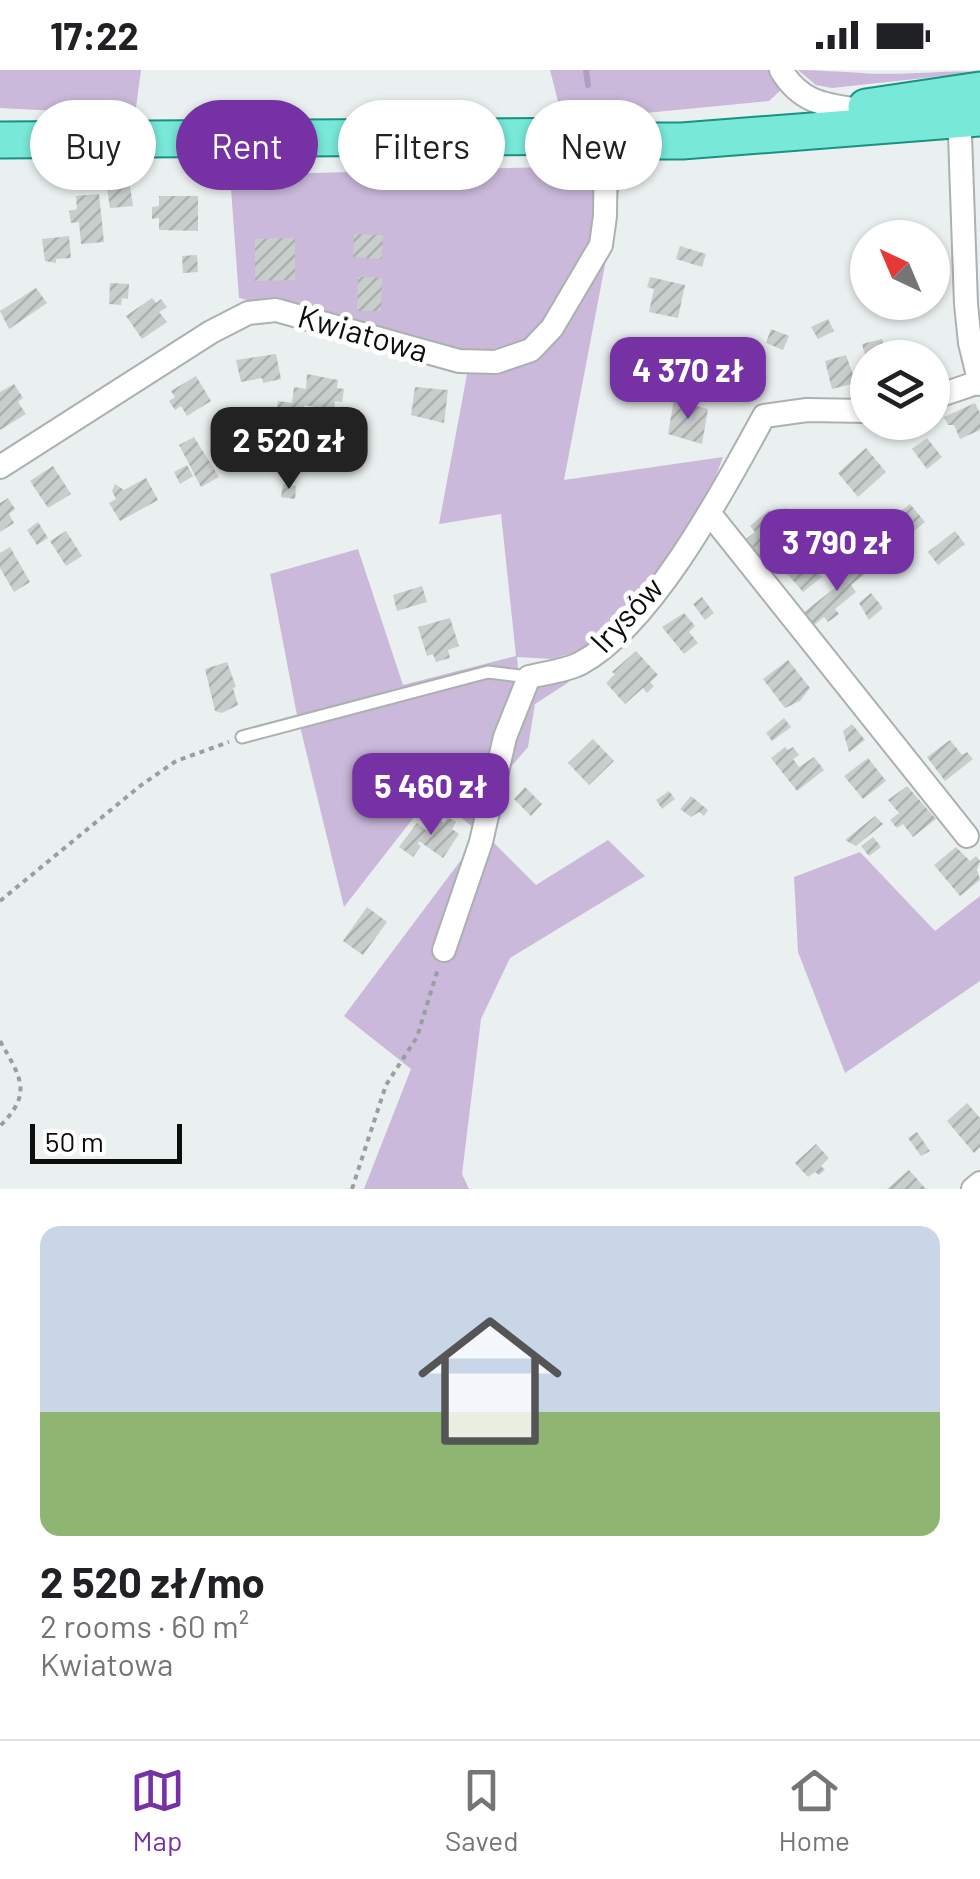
<!DOCTYPE html>
<meta charset="utf-8">
<style>
:root{--surface:#fff;--page:#f6f6f6;--text:#202124;--muted:#757577;--line:#e0e0e0;--accent:#7631a5}
body{margin:0;font-family:Barlow,sans-serif;background:var(--page);color:var(--text);height:100vh;display:flex;flex-direction:column;font-size:38px;white-space:nowrap}
*{box-sizing:border-box;margin:0}
p{font-size:32px;color:var(--muted)}
.icon{flex:none;width:55px;height:55px;fill:none;stroke:currentColor;stroke-width:2;stroke-linecap:round;stroke-linejoin:round}
.map{position:relative;height:1119px;overflow:hidden}
.sheet{display:flex;flex-direction:column;background:var(--surface);flex:1}
.sheet>*{flex:none}
.banner{position:absolute;left:30px;top:30px;width:920px;height:90px;display:flex;gap:20px}
.needle{width:65px;rotate:316deg}
.tools{position:absolute;left:850px;top:150px;display:grid;gap:20px}
.tools a{display:grid;place-items:center;width:100px;height:100px;border-radius:50%;background:var(--surface);box-shadow:0 2px 8px #0004;font-size:50px}
.scale{position:absolute;left:30px;bottom:25px;width:152px;box-sizing:border-box;padding-left:10px;border:5px solid #0c0e0e;border-top:0;font-size:28px;line-height:35px;white-space:nowrap;color:#0c0e0e;-webkit-text-stroke:8px #fff;paint-order:stroke}
.price{position:absolute;translate:-50% -85px;padding:0 22px;border-radius:20px;background:var(--accent);color:#fff;font-size:32px;line-height:65px;filter:drop-shadow(0 2px 5px #0008)}
.price::after{content:'';position:absolute;left:50%;top:60px;width:30px;height:22px;margin-left:-15px;background:inherit;clip-path:polygon(0 0,100% 0,50% 100%)}
.price.on{background:#222;color:#fff}
ul{padding:0;list-style:none}
li{display:grid;align-content:center;gap:20px;height:530px;padding:0 40px}
li+li{border-top:2px solid var(--line)}
li span{display:grid;place-items:center;height:310px;border-radius:20px;color:#555}
li>.icon{margin-inline-start:auto}
span .icon{width:180px;height:180px;fill:#fffc;stroke-width:1}
li b{font-size:42px}
.pill{padding:0 35px;border-radius:45px;background:var(--surface);box-shadow:0 2px 8px #0004;font-size:35px;line-height:90px}
.pill.on{background:var(--accent);color:#fff}
.status{display:flex;justify-content:space-between;align-items:center;height:70px;padding:0 50px;background:var(--surface);direction:ltr}
.status svg{height:28px;fill:currentColor}
.dock{display:flex;justify-content:space-around;align-items:center;height:140px;border-top:2px solid var(--line);background:var(--surface);font-size:28px;color:var(--muted)}
.dock a{display:grid;justify-items:center;gap:5px}
.dock .on{color:var(--accent)}
.map>svg:first-child{display:block}
.grass{fill:#cab9da}
.lines{fill:none;stroke-linecap:round;stroke-linejoin:round}
.stream{stroke:#b29bc6;stroke-width:6}
.building{fill:url(#building-hatch)}
.service-casing{stroke:#acb1b0;stroke-width:15}
.minor-casing{stroke:#acb1b0;stroke-width:26}
.primary-casing{stroke:#189281;stroke-width:39}
.path{stroke:#9a9f9e;stroke-width:4;stroke-dasharray:5 5;stroke-linecap:butt}
.service{stroke:#fff;stroke-width:11}
.minor{stroke:#fff;stroke-width:22}
.primary{stroke:#78e8d9;stroke-width:35}
.labels{text-anchor:middle;stroke-width:10;stroke-linejoin:round;paint-order:stroke}
.street-label{font-size:32px;fill:#0c0e0e;stroke:#fff}
</style>
<div class="status"><b>17:22</b><svg viewBox="0 0 49 12"><path d="M0 12V9h3v3zM5 12V6h3v6zM10 12V3h3v9zM15 12V0h3v12zM26 1h20v11H26zM47 4h2v5h-2z"/></svg></div>
<div class="map">
<svg width="980" height="1119" viewBox="0 0 980 1119">
<defs>
<pattern id="building-hatch" width="6" height="6" patternUnits="userSpaceOnUse" patternTransform="scale(2.5)"><rect width="6" height="6" fill="#c8cecc"/><path d="M-1 1l2-2M0 6l6-6M5 7l2-2" fill="none" stroke="#abb0ae"/></pattern>
</defs>
<rect width="100%" height="100%" fill="#eaf0ef"/>
<g class="grass">
<path d="M0 0H141L135 45 0 38Z"/>
<path d="M550 0H772L782 19 769 31 563 51Z"/>
<path d="M798 0C820 0 841 2 862 3 899 6 947 0 980 2L832 18 816 15Z"/>
<path d="M624 95 564 410 723 387 708 427 661 502 596 576 552 589 517 587 519 611 566 606 569 612 535 634 528 677 503 706 474 758 432 724 344 837 296 640 270 504 358 479 403 615 516 586 501 444 439 454 471 283 239 228 230 105Z"/>
<path d="M490 769 536 815 608 770 645 806 510 888 481 949 462 1104 469 1119H364L411 999 344 946 467 782Z"/>
<path d="M860 782 935 861 980 826V911L845 1003 798 882 794 807Z"/>
</g>
<g class="lines">
<path class="stream" d="M586 0 588 15"/>
</g>
<g class="building">
<path d="M130 116 133 136 110 138 107 118Z"/>
<path d="M99 124 104 172 81 174 79 152 71 153 69 141 77 139 76 126Z"/>
<path d="M159 126H198V161L159 160V148L152 149V137L159 136Z"/>
<path d="M354 164 383 165 382 189 353 187Z"/>
<path d="M69 166 71 188 56 189V193L45 191 42 169Z"/>
<path d="M295 168V210L255 211V169Z"/>
<path d="M680 176 706 184 702 197 676 189Z"/>
<path d="M197 185 198 202 183 203 182 186Z"/>
<path d="M358 207 382 208 381 241H357Z"/>
<path d="M650 207 685 215 678 248 649 242 654 219 647 217Z"/>
<path d="M110 213 129 214 128 229 122 228 121 235 109 234Z"/>
<path d="M36 218 47 233 9 259 0 241Z"/>
<path d="M152 228 156 233 161 229 167 237 159 242 167 252 142 269 126 246Z"/>
<path d="M828 249 834 261 818 269 811 257Z"/>
<path d="M771 259 789 266 783 280 766 273Z"/>
<path d="M882 269 887 288H866L862 274Z"/>
<path d="M729 275 759 283 751 312 722 305Z"/>
<path d="M276 284 281 309 263 313 262 308 241 312 236 290Z"/>
<path d="M846 285 856 313 832 319 825 291Z"/>
<path d="M307 304 338 310 337 318 344 319 342 332 335 331 334 340 304 335 301 359 275 354 278 331 292 333 294 317 306 319Z"/>
<path d="M196 306 211 331 187 346 181 336 175 340 169 331 175 327 171 321Z"/>
<path d="M14 314 23 328 18 332 26 344 0 360V322Z"/>
<path d="M415 317 448 320 444 353 411 345Z"/>
<path d="M674 330 708 339 702 374 668 364Z"/>
<path d="M975 333 980 343V360L960 369 954 355H948L944 347Z"/>
<path d="M194 367 219 407 201 417 179 375Z"/>
<path d="M927 368 942 387 927 399 912 379Z"/>
<path d="M866 378 886 402 858 427 838 403Z"/>
<path d="M187 395 193 406 180 414 174 402Z"/>
<path d="M53 396 71 424 48 438 30 411Z"/>
<path d="M146 408 158 430 120 451 109 433 116 429 112 421 115 414 124 420Z"/>
<path d="M283 414 296 416 295 429 281 427Z"/>
<path d="M8 428 15 439 9 444 14 453 0 462V433Z"/>
<path d="M910 434 925 452 883 486 865 464 893 441 896 445Z"/>
<path d="M785 438 796 452 775 468 782 477 763 491 746 469 755 462 750 456 769 440 774 447Z"/>
<path d="M38 452 48 468 37 475 27 460Z"/>
<path d="M66 461 82 486 66 496 50 471Z"/>
<path d="M955 461 965 474 938 495 928 482Z"/>
<path d="M10 477 30 512 14 522 0 498V483Z"/>
<path d="M805 485 822 507 803 522 785 501Z"/>
<path d="M849 490 857 499 868 491 873 497 851 515 856 522 835 539 839 544 828 552 824 547 813 556 803 543 845 510 837 501Z"/>
<path d="M422 516 427 532 397 541 393 525Z"/>
<path d="M871 523 883 538 869 550 859 533Z"/>
<path d="M702 527 714 543 705 550 693 534Z"/>
<path d="M684 543 695 556 689 562 698 573 684 584 662 557Z"/>
<path d="M450 548 459 576 448 580 450 588 436 592 433 584 427 586 418 557Z"/>
<path d="M636 581 658 605 650 612 654 616 647 623 643 618 625 634 606 613 615 604 612 602Z"/>
<path d="M788 590 810 618 800 631 785 638 763 609Z"/>
<path d="M227 592 236 617 233 618 238 635 222 643 215 641 205 599Z"/>
<path d="M784 648 791 657 772 671 766 663Z"/>
<path d="M852 654 865 670 849 682 843 661Z"/>
<path d="M593 669 614 691 589 715 568 693Z"/>
<path d="M950 670 962 685 967 682 973 689 945 711 927 687Z"/>
<path d="M785 677 788 680 793 677 799 685 793 689 799 697 814 687 824 700 797 721 771 688Z"/>
<path d="M868 688 886 711 863 729 844 706Z"/>
<path d="M907 716 936 749 913 767 903 754 897 758 890 750 899 743 888 730Z"/>
<path d="M525 717 542 734 531 746 514 729Z"/>
<path d="M669 721 675 729 662 739 656 730Z"/>
<path d="M691 726 708 740 704 746 699 742 691 747 680 739Z"/>
<path d="M875 746 883 754 856 776 845 770Z"/>
<path d="M436 747 444 753 448 747 456 752 452 759 459 764 443 788 419 771 418 774 421 776 413 787 399 777 417 753 427 761Z"/>
<path d="M873 767 881 777 869 786 861 776Z"/>
<path d="M956 777 970 791 976 786 980 791 977 800 980 810 960 826 934 795Z"/>
<path d="M367 837 387 852 363 885 343 871Z"/>
<path d="M967 1033 980 1048V1077L974 1083 947 1051Z"/>
<path d="M917 1062 930 1081 921 1086 908 1068Z"/>
<path d="M816 1074 829 1088 821 1096 825 1100 819 1105 815 1102 808 1107 795 1093Z"/>
<path d="M909 1100 926 1119H887Z"/>
</g>
<g class="lines">
<g class="service-casing">
<path id="service" d="M242 667 488 602 529 607"/>
</g>
<g class="minor-casing">
<g id="minor">
<path d="M781 0C799 30 821 35 854 39"/>
<path d="M959 37 966 234 970 273 980 314"/>
<path d="M932 328 979 312"/>
<path d="M0 397 211 262 248 243 276 240 459 291 496 292 531 280 552 258 601 175 605 146 606 66"/>
<path d="M710 444 967 766"/>
<path d="M444 880 481 772 505 667 529 607C545 603 566 601 581 593 653 554 725 417 764 346L807 340 868 341"/>
<path d="M973 1119 980 1113"/>
</g>
</g>
<g class="primary-casing">
<g id="primary">
<path d="M866 37 980 20"/>
<path d="M0 70 606 66 648 71H682L980 48"/>
</g>
</g>
<g class="path">
<path d="M0 831 140 716 176 691 229 672"/>
<path d="M0 971C21 1008 33 1023 0 1056"/>
<path d="M352 1119 386 1015 417 967 438 899"/>
</g>
<use href="#service" class="service"/>
<use href="#minor" class="minor"/>
<use href="#primary" class="primary"/>
</g>
<g class="labels">
<g class="street-label">
<text transform="translate(363 264) rotate(16)" y="11">Kwiatowa</text>
<text transform="translate(627 545) rotate(-47)" y="11">Irysów</text>
</g>
</g>
</svg>
<div class="tools">
<a><svg class="needle" viewBox="-14 -14 28 28"><path d="M0-13l5 13h-10z" fill="#e53935"/><path d="M0 13l5-13h-10z" fill="#757577"/></svg></a>
<a><svg class="icon" aria-label="layers" viewBox="0 0 24 24"><path d="M12 4l9 5-9 5-9-5zM3 14l9 5 9-5"/></svg></a>
</div>
<div class="scale">50 m</div>
<b class="price" style="left:688px;top:352px">4 370 zł</b>
<b class="price on" style="left:289px;top:422px">2 520 zł</b>
<b class="price" style="left:837px;top:524px">3 790 zł</b>
<b class="price" style="left:431px;top:768px">5 460 zł</b>
<div class="banner">
<a class="pill">Buy</a>
<a class="pill on">Rent</a>
<a class="pill">Filters</a>
<a class="pill">New</a>
</div>
</div>
<section class="sheet">
<ul>
<li><span style="background:linear-gradient(#c9d6e8 60%,#8fb573 0)"><svg class="icon" aria-label="home" viewBox="0 0 24 24"><path d="M3 11l9-7 9 7M6 9v11h12V9"/></svg></span><div><b>2 520 zł/mo</b><p>2 rooms · 60 m²</p><p>Kwiatowa</p></div></li>
</ul>
</section>
<nav class="dock">
<a class="on"><svg class="icon" aria-label="map" viewBox="0 0 24 24"><path d="M3 6l6-2 6 2 6-2v14l-6 2-6-2-6 2zM9 4v14M15 6v14"/></svg>Map</a>
<a><svg class="icon" aria-label="saved" viewBox="0 0 24 24"><path d="M7 4h10v16l-5-4-5 4z"/></svg>Saved</a>
<a><svg class="icon" aria-label="home" viewBox="0 0 24 24"><path d="M3 11l9-7 9 7M6 9v11h12V9"/></svg>Home</a>
</nav>
